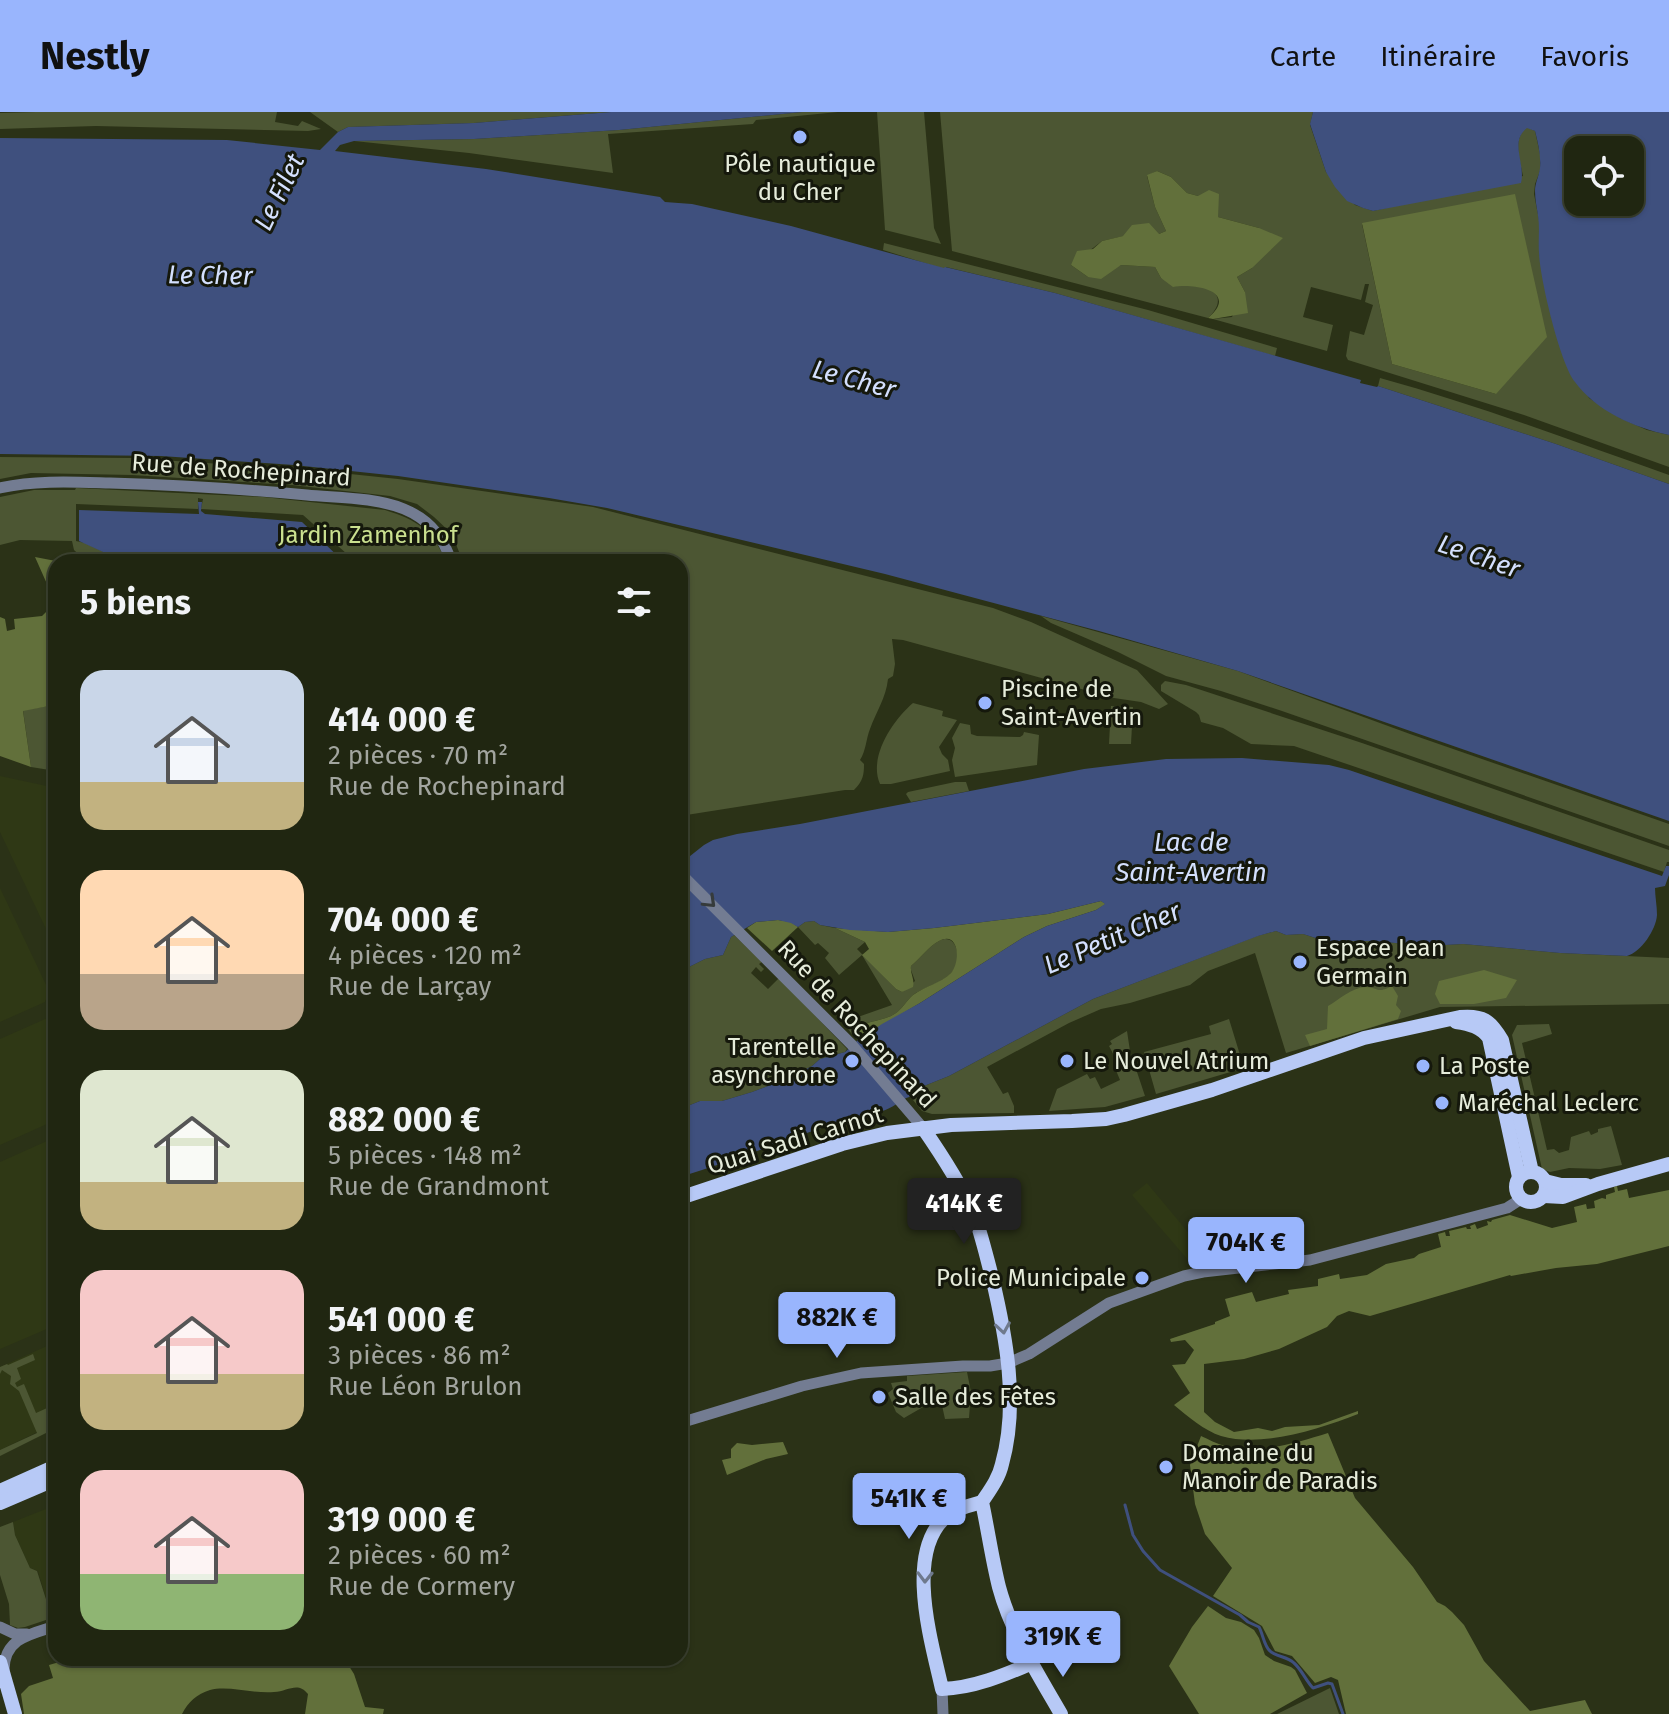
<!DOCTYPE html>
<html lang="fr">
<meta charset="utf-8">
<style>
:root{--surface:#202611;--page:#282e1a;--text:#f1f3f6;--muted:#a2a59f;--line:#3d4331;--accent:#99b5fd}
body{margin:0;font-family:"Fira Sans",sans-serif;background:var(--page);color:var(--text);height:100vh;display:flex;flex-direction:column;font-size:30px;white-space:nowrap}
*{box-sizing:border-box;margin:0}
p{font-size:26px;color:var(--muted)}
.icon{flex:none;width:44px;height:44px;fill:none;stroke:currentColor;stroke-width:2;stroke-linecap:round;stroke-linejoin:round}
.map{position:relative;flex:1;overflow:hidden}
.side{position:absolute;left:48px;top:442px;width:640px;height:1112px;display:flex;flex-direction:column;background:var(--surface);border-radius:24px;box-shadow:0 2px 6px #0004,0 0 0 2px var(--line)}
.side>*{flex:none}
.buttons{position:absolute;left:1564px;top:24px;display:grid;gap:16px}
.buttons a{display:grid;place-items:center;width:80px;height:80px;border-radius:16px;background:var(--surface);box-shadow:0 2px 6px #0004,0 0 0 2px var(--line);font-size:40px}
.price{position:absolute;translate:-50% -68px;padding:0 18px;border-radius:8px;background:var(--accent);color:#111;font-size:26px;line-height:52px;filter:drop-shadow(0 2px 4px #0008)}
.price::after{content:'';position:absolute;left:50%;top:48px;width:24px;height:18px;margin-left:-12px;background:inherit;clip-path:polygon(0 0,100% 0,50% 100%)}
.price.active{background:#222;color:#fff}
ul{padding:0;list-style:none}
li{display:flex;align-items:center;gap:24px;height:200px;padding:0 32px}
li span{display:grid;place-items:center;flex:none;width:224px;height:160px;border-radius:24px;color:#555}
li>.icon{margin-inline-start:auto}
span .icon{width:96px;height:96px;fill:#fffc;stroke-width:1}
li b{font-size:34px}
h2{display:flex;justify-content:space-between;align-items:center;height:96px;padding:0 32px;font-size:34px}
header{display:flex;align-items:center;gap:48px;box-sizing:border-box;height:112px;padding:0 40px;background:var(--accent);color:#111}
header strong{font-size:38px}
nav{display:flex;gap:44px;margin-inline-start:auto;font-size:28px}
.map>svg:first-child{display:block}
.built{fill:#2f3815}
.green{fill:#4c5633;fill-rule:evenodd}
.forest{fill:#62703b}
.water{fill:#3f507e;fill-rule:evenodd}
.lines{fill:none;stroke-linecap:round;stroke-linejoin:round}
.stream{stroke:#3f507e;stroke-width:3}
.minor{stroke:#737c92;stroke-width:11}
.major{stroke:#b7c9f6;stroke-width:14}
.oneway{stroke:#363b3b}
.oneway2{stroke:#6e798d}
.poi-dot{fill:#99b5fd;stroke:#15180c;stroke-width:3}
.labels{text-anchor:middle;stroke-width:6;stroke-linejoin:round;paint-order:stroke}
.poi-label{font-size:24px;fill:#e6ecdb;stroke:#15180c;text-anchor:start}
.street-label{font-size:24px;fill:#e6ecdb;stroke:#15180c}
.park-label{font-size:24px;fill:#cae08f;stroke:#15180c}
.water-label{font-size:26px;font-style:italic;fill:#d4e0fe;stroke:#15180c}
</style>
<header>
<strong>Nestly</strong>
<nav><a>Carte</a><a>Itinéraire</a><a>Favoris</a></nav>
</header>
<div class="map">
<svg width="1669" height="1602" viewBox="0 0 1669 1602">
<rect width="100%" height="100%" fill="#2b3217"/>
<g class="built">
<path d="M0 664 56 676V838L0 720Z"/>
<path d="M0 776 49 879 45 890 0 910Z"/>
<path d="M52 904 56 905V1008L0 1033V927Z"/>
<path d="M56 1025V1213L0 1237V1050Z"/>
<path d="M1147 1071 1201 1136 1189 1149 1132 1083Z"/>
<path d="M56 1230V1311L0 1338V1255Z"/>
<path d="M56 1393V1505L52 1506 38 1459 30 1456 15 1423 13 1410Z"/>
</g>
<g class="green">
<path d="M36 0H277L275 10 298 14 302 9 321 17 308 19 96 14 0 17V1Z"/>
<path d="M310 0H611L474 11 348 15 338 20Z"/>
<path d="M802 0H838L756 8 753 12 608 22 613 61 469 41 354 29 474 27 619 18Z"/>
<path d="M877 0H924L934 116 941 132 885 118Z"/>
<path d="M940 0H1313L1310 13 1326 60 1355 93 1373 99 1523 64C1520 48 1512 27 1527 15L1535 19 1540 42V59L1535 72 1534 82 1539 108V139L1551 202 1589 286 1620 306 1647 318 1669 323V355L1524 303 1348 248 1346 244 1350 219 1364 223 1373 193 1365 190 1369 172H1365L1361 188 1311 175 1303 205 1333 213 1327 239 1213 207 1232 205 1245 180 1237 165 1252 156 1259 116 1218 105 1198 84 1187 81 1171 65 1157 59 1147 64 1155 95 1166 119 1159 122 1124 124 1102 129 1071 153 1088 165 1121 153 1155 155 1161 166C1169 169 1178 172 1186 173 1193 174 1200 174 1206 176 1224 182 1219 196 1208 206L952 139ZM1362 112 1496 282 1392 252Z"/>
<path d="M884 131 1148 198 1277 236 1275 244 1055 181 946 155 944 157 883 138Z"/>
<path d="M1380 266C1478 293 1573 329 1669 363V372L1556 332 1378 274Z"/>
<path d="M0 345 130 346 312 358 398 367 593 395 993 496 1031 510 1137 558 1168 592 1159 597 1141 590 1114 586 903 528 892 527 895 552 893 564 888 567C886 586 876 600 870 617 866 627 866 639 860 648L864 652C864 663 863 669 854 678H845L680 704V450H463L452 422 434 405 417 392 390 384 292 373 132 363 31 361 0 367Z"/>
<path d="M76 376 263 385 385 398C417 408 433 418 446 450H356L303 403 201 397 203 387 198 386V397L76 392V429L85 431 125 450C108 450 87 451 74 438L72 429 20 428 0 433V385L34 378H75Z"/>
<path d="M1041 504 1238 559 1410 622 1669 712V734L1282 599 1221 579 1166 564 1118 540 1051 511Z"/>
<path d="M1165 569 1186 573 1362 631 1669 738V750H1667L1664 760 1294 634 1251 632 1223 616 1201 610 1199 603 1196 600 1161 579V573Z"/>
<path d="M913 591 943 599 942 604 957 608 939 635 942 642 948 648 950 659 891 672H880C868 645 893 608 913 591Z"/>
<path d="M49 594 56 596V659L31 655 23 598Z"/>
<path d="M1111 594 1133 595 1131 632H1109Z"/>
<path d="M960 611 970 613 971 622 977 624 1020 625 1023 623 1024 620 1039 623 1037 653 955 665 952 648 955 636 952 626Z"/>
<path d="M955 670H966L969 679 911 690 906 682 908 680Z"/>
<path d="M814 809 820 813 835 816 865 830 857 837 896 877 902 880 915 869 911 858V854C920 847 929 834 939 829 956 820 961 844 955 856 947 870 926 874 913 883 907 888 903 896 896 901 882 911 863 907 851 921L846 914 855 906 892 893 862 843 839 863 825 846 829 841 818 831 815 833 798 815 805 810Z"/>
<path d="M1276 819 1286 823 1303 822 1325 829H1373L1428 834 1463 832 1560 841 1669 846V892L1440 895 1286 941 1255 841 1208 859 1190 873 1130 891 1101 897 1069 911 987 955 1003 982 1008 980 1014 994V1001L932 1002 922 999 913 988 923 978 924 974 949 964 1093 887 1257 824Z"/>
<path d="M734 823 762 850 759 852 764 857 761 860 756 855 751 861 768 877 779 866 847 937 845 940 820 947 812 954 787 967 752 980 722 989H700L680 997V856H687L705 847 723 843 731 825Z"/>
<path d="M1229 907 1244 956 1156 982 1144 940 1211 922 1209 914Z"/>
<path d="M1549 912 1552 922 1522 931 1547 1038 1554 1037 1559 1041 1569 1038 1571 1025 1589 1019 1591 1023 1598 1020V1017L1611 1014 1622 1053 1600 1057 1569 1056 1550 1060 1542 1057 1512 923 1517 913Z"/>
<path d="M1127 919 1130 939 1145 984 1105 995 1049 999 1057 977 1087 962 1090 967 1095 965 1101 977 1120 968 1115 956 1119 953 1109 934 1112 932 1110 929Z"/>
<path d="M33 1242 35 1248 17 1256 21 1267 15 1271 17 1275 24 1272 36 1301 56 1292V1316L0 1344V1338L37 1321 19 1279 10 1272 11 1264 2 1258 0 1262V1255L7 1252 8 1253Z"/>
<path d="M967 1260 971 1280 969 1306 945 1307 941 1289 930 1291 904 1306 896 1300 888 1281 893 1277 891 1271 907 1269V1264Z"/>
<path d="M13 1410 15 1423 30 1456 37 1459 52 1506 25 1515 18 1516 10 1513 9 1492 0 1463V1415Z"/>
<path d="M1330 1576 1339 1602H1277Z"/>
</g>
<g class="forest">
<path d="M1157 59 1171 65 1187 81 1198 84 1209 78 1219 82 1218 105 1259 116 1283 126 1252 156 1237 165 1245 180 1248 201 1213 207 1208 206C1240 179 1194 171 1173 175L1161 166 1155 155 1121 153 1101 167 1088 165 1071 153 1077 139 1093 137 1102 129 1123 124 1132 113 1149 111 1159 122 1166 119 1155 95 1147 63Z"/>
<path d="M1515 82 1547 225 1496 282 1392 252 1362 111Z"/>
<path d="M35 445 61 450H56V596L49 594 23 599 31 655 0 644V505L5 507 7 519 15 517 14 507 42 504 49 497 47 472Z"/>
<path d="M1101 789 1106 792 1096 798 1047 814 1024 825 920 891 858 928 851 921C863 907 882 911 896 901 903 896 907 888 913 883 925 874 941 871 951 861 961 850 959 818 939 829 929 834 920 847 911 854 910 862 915 867 913 875L902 880 896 877 862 843 869 837 865 830 835 816 888 820 934 816 1048 802Z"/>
<path d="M778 808 791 810 798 815 772 839 747 816 756 810Z"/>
<path d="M1484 858 1517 868 1506 886 1474 892H1440L1435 882 1439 869Z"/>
<path d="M1392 874 1398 884 1396 893 1401 899 1398 907 1310 934 1305 923 1327 917 1328 894C1339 888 1352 875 1366 875 1380 876 1376 882 1392 874Z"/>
<path d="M1617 1074 1618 1079 1627 1077 1629 1086 1669 1078V1134L1597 1152 1556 1156 1511 1164 1510 1163 1370 1204 1349 1199 1337 1204 1327 1215 1279 1237 1244 1247 1204 1252V1300L1215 1310 1234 1320 1258 1316 1272 1319 1285 1315 1319 1313 1358 1299V1302C1319 1317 1263 1336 1221 1324 1205 1319 1187 1304 1174 1293L1190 1281 1172 1253 1185 1252 1194 1238 1185 1228 1171 1230 1170 1227 1215 1212V1210L1230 1204 1225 1187 1252 1180 1256 1190 1289 1182 1288 1178 1318 1174V1167L1339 1162 1340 1167 1367 1163 1386 1152 1414 1146 1419 1142 1441 1135 1438 1122 1445 1120 1446 1124H1450L1449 1119 1466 1115 1467 1117H1471L1470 1114 1475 1112 1477 1117 1488 1113 1487 1109 1491 1110 1492 1108 1510 1103 1552 1116 1577 1110 1574 1095 1586 1092 1587 1097 1595 1096 1594 1089 1602 1086 1606 1087V1083L1615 1080 1614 1075Z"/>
<path d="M1328 1321 1355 1386 1413 1455 1437 1490 1445 1494 1452 1500 1464 1513 1484 1549 1530 1599 1585 1588 1592 1602H1346L1338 1568 1331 1565 1315 1571 1292 1544 1275 1539 1262 1514 1213 1484 1232 1456 1205 1422 1195 1392 1190 1353 1201 1324C1208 1327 1217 1332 1225 1334 1259 1343 1295 1331 1328 1321Z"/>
<path d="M783 1330 788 1342 766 1347 727 1363 722 1348 731 1346V1337L737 1331 752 1333Z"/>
<path d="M1208 1494 1226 1506 1241 1510 1254 1518 1259 1526 1265 1543 1274 1549 1291 1555 1295 1558 1307 1581 1270 1602H1199L1169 1554 1192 1515Z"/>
<path d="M73 1546H344L354 1562 365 1595 384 1597 383 1602H305L308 1582C298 1569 288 1579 274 1580 254 1582 228 1573 210 1578 197 1582 188 1590 182 1602H24L21 1582 29 1574 53 1566 49 1553Z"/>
</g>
<g class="water">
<path d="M611 0H803L619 18 474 27 354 29 340 33 335 39 486 57 660 85 665 90 692 92 791 114 944 156 945 155 1055 181 1361 268 1360 271 1377 275 1378 274 1556 332 1669 372V709L1238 559 1099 519 885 462 607 396 549 386 398 364 294 353 161 344 0 342V26L227 28 320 38 338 20 348 15 474 11Z"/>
<path d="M1313 0H1669V323C1635 316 1596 299 1575 270 1560 251 1540 167 1539 141 1538 128 1540 116 1538 104 1537 96 1535 88 1535 79 1535 71 1539 64 1540 56 1541 43 1538 31 1535 19L1527 16C1509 30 1526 52 1521 71L1373 99 1363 96 1347 89 1335 75 1326 60 1310 12ZM1578 38H1630V90H1578Z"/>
<path d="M198 390H202L201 399 205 402 302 410 344 450H125L79 429V398L199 402Z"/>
<path d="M1242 646 1329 653 1349 658 1662 764 1666 754H1669V763L1665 774 1655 776C1655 784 1657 794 1657 803 1656 818 1641 840 1627 844L1560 841 1463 832 1428 834 1373 829H1325L1303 822 1286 823 1276 819 1258 824 1093 887 949 964 924 974 923 978C916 984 908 984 901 989 879 1005 863 1002 838 1010 785 1028 734 1049 680 1065V997L700 989H722L752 980 787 967 812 954 820 947 845 940 858 928 882 912 920 891 1024 825 1047 814 1096 798 1105 792 1101 789 1048 802 934 816 888 820 850 818 820 813 814 809 805 810 798 815 791 811 778 808 756 810 731 825 723 843 705 847 687 856H680V752L704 733 713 728 737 722 800 712 1084 657 1166 647Z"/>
</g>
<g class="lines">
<path class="stream" d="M1125 1393 1133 1423 1143 1439 1160 1458 1240 1503 1248 1510 1259 1515C1263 1522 1264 1534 1270 1539 1276 1545 1287 1544 1294 1551 1302 1558 1306 1569 1313 1576L1328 1571 1332 1572 1343 1602"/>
<g class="minor">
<path d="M0 376C36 368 73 370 110 371 176 373 242 377 307 383 338 386 374 385 404 397 428 407 444 425 451 450"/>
<path d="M680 761 852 933 923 1016"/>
<path d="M680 1311 802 1274 861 1261 963 1254H990L1008 1251 1029 1242 1109 1191 1184 1164 1203 1160 1310 1148 1507 1096 1521 1087"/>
<path d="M0 1515 15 1522H27"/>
<path d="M4 1558C4 1526 31 1522 56 1514"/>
<path d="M942 1577 943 1602"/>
</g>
<g class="major">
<path d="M1456 910C1470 912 1481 915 1489 926L1519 1065"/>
<path d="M923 1016C941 1042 960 1071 973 1100 981 1120 986 1143 992 1165 1006 1224 1019 1291 1002 1352 999 1366 990 1378 982 1390 988 1418 992 1447 999 1475 1011 1520 1038 1562 1061 1602"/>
<circle cx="1531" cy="1075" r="15"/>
<path d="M1545 1069 1561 1073H1586"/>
<path d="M1544 1084 1563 1085 1598 1072 1669 1052"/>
<path d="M680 1086 842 1032 887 1021 951 1013 1072 1009 1106 1007 1124 1003 1212 978 1364 926 1460 905C1483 903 1490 908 1502 928L1532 1060"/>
<path d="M0 1379 56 1354"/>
<path d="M982 1390C971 1393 957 1396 948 1403 903 1438 932 1531 942 1577 973 1576 1005 1563 1032 1551"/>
<path d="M0 1391 56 1367"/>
<path d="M0 1550 15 1602"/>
</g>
</g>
<defs><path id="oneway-chevron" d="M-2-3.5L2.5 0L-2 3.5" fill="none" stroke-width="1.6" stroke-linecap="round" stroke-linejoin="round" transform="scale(2)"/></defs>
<use class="oneway" href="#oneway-chevron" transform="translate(710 790) rotate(44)"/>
<g class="oneway2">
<use href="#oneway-chevron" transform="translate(1003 1216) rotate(81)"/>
<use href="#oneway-chevron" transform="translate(925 1465) rotate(91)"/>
</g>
<g class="poi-dot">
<circle cx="800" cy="25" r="8"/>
<circle cx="985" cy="591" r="8"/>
<circle cx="1300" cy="850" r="8"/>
<circle cx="852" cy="949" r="8"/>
<circle cx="1067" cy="949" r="8"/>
<circle cx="1423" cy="954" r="8"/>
<circle cx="1442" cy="991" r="8"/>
<circle cx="1142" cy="1166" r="8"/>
<circle cx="879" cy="1285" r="8"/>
<circle cx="1166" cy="1355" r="8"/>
</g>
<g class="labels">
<g class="poi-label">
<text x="800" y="60" text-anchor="middle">Pôle nautique<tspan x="800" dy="28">du Cher</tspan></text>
<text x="1001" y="585">Piscine de<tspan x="1001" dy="28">Saint-Avertin</tspan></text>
<text x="1316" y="844">Espace Jean<tspan x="1316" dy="28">Germain</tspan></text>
<text x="836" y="943" text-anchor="end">Tarentelle<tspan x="836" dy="28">asynchrone</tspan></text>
<text x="1083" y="957">Le Nouvel Atrium</text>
<text x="1439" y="962">La Poste</text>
<text x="1458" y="999">Maréchal Leclerc</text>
<text x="1126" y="1174" text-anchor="end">Police Municipale</text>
<text x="895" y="1293">Salle des Fêtes</text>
<text x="1182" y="1349">Domaine du<tspan x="1182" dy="28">Manoir de Paradis</tspan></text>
</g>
<g class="street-label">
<text transform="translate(241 358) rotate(4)" y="8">Rue de Rochepinard</text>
<text transform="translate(857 912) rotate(47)" y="8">Rue de Rochepinard</text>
<text transform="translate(795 1028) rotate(-17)" y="8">Quai Sadi Carnot</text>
</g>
<g class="park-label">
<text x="368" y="431">Jardin Zamenhof</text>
</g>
<g class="water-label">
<text transform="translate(279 80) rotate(-64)" y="9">Le Filet</text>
<text transform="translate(210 163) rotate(1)" y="9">Le Cher</text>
<text transform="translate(854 267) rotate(15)" y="9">Le Cher</text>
<text transform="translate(1479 444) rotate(19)" y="9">Le Cher</text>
<text x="1191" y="739">Lac de<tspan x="1191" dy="30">Saint-Avertin</tspan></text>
<text transform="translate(1112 826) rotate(-23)" y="9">Le Petit Cher</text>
</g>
</g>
</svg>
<div class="buttons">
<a><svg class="icon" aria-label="locate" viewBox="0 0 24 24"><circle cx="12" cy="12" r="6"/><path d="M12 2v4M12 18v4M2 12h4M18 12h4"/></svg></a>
</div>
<b class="price active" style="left:964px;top:1134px">414K €</b>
<b class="price" style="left:1246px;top:1173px">704K €</b>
<b class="price" style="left:837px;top:1248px">882K €</b>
<b class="price" style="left:909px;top:1429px">541K €</b>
<b class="price" style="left:1063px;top:1567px">319K €</b>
<section class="side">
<h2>5 biens<svg class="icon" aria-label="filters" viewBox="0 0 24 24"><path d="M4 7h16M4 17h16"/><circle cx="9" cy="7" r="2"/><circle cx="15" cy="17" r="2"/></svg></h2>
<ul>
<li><span style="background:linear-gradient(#c9d6e8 70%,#c2b280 0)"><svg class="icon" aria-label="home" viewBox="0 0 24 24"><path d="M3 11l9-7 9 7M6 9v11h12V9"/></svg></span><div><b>414 000 €</b><p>2 pièces · 70 m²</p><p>Rue de Rochepinard</p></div></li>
<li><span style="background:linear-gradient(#ffd9b3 65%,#b9a48a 0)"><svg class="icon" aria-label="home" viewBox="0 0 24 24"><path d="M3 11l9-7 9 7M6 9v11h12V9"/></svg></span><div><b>704 000 €</b><p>4 pièces · 120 m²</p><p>Rue de Larçay</p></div></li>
<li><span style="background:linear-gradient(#dfe7d0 70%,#c2b280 0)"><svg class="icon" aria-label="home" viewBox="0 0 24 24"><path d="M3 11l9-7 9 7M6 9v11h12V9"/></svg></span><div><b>882 000 €</b><p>5 pièces · 148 m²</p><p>Rue de Grandmont</p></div></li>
<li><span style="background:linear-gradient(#f6c9c9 65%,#c2b280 0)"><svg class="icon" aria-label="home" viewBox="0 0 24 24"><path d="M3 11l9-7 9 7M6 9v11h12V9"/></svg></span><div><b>541 000 €</b><p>3 pièces · 86 m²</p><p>Rue Léon Brulon</p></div></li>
<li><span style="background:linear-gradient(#f6c9c9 65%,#8fb573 0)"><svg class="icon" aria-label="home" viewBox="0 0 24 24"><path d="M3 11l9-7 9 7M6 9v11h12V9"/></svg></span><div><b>319 000 €</b><p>2 pièces · 60 m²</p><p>Rue de Cormery</p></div></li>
</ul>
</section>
</div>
